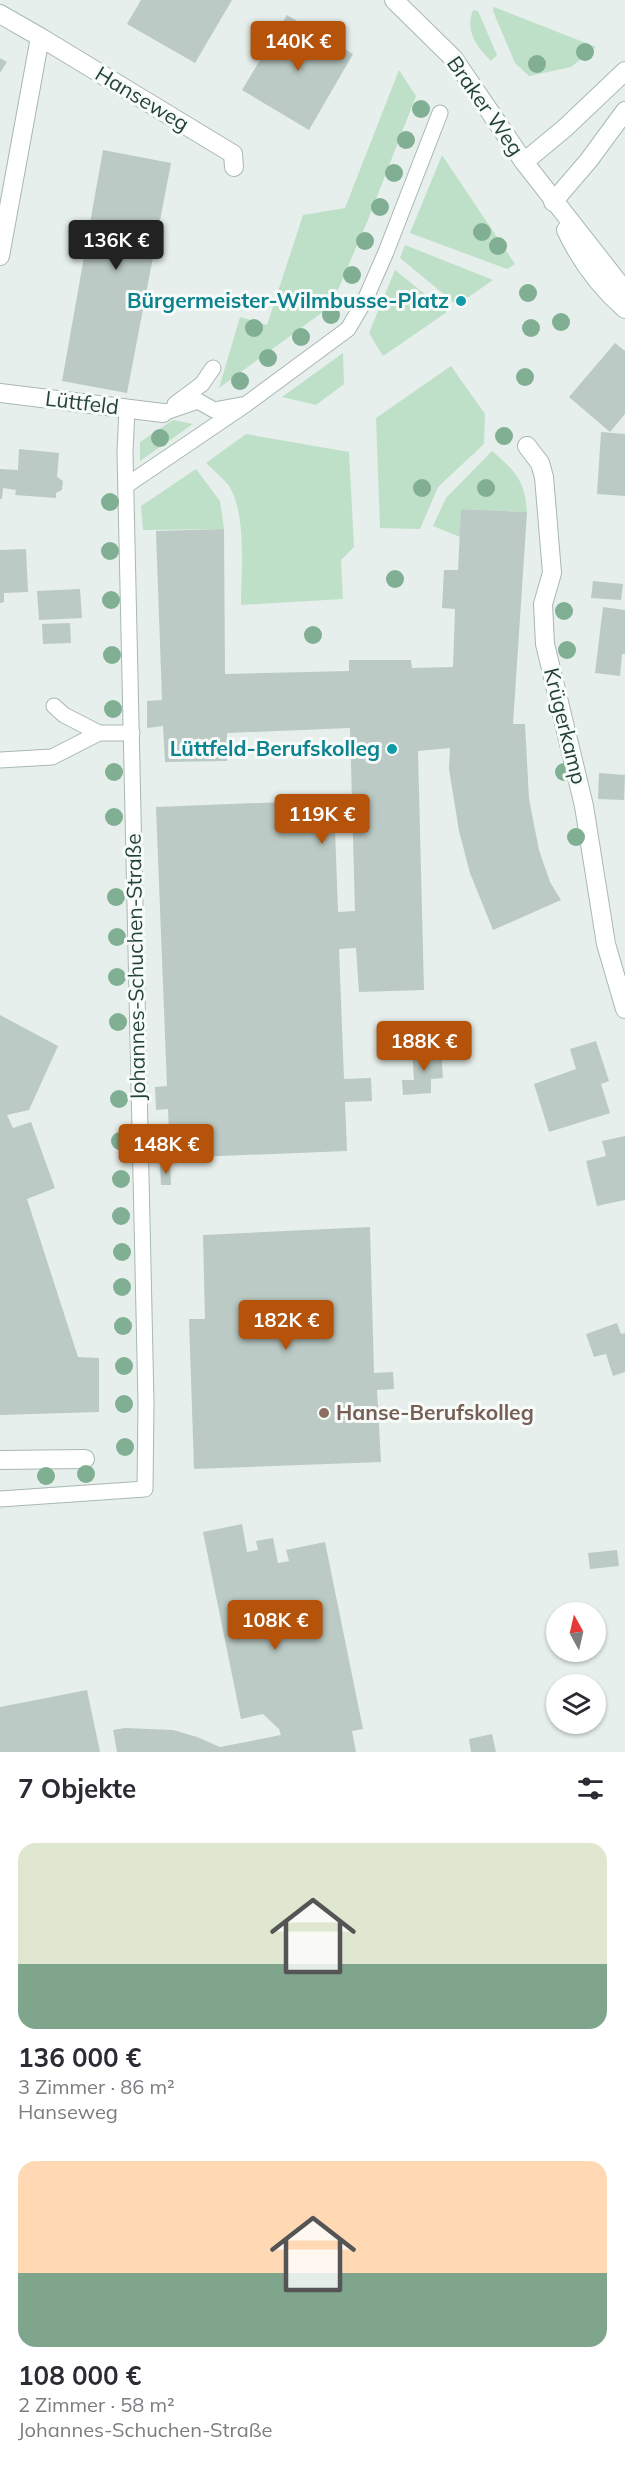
<!DOCTYPE html>
<html lang="de">
<meta charset="utf-8">
<style>
:root{--surface:#fff;--page:#f2f2f3;--text:#2b2b33;--muted:#7c7c81;--accent:#b45309}
body{margin:0;font-family:Mulish,sans-serif;background:var(--page);color:var(--text);height:100vh;display:flex;flex-direction:column;font-size:22px;white-space:nowrap}
*{box-sizing:border-box;margin:0}
p{font-size:20px;color:var(--muted)}
.icon{flex:none;width:33px;height:33px;fill:none;stroke:currentColor;stroke-width:2;stroke-linecap:round;stroke-linejoin:round}
.map{position:relative;height:1752px;overflow:hidden}
.panel{display:flex;flex-direction:column;background:var(--surface);flex:1}
.panel>*{flex:none}
.needle{width:39px;rotate:352deg}
.buttons{position:absolute;left:546px;top:1602px;display:grid;gap:12px}
.buttons a{display:grid;place-items:center;width:60px;height:60px;border-radius:50%;background:var(--surface);box-shadow:0 2px 4px #0004;font-size:30px}
.price{position:absolute;translate:-50% -51px;padding:0 14px;border-radius:6px;background:var(--accent);color:#fff;font-size:20px;line-height:39px;filter:drop-shadow(0 2px 3px #0008)}
.price::after{content:'';position:absolute;left:50%;top:36px;width:18px;height:14px;margin-left:-9px;background:inherit;clip-path:polygon(0 0,100% 0,50% 100%)}
.price.selected{background:#222;color:#fff}
ul{padding:0;list-style:none}
li{display:grid;align-content:center;gap:12px;height:318px;padding:0 18px}
li span{display:grid;place-items:center;height:186px;border-radius:18px;color:#555}
li>.icon{margin-inline-start:auto}
span .icon{width:108px;height:108px;fill:#fffc;stroke-width:1}
li b{font-size:26px}
h2{display:flex;justify-content:space-between;align-items:center;height:72px;padding:0 18px;font-size:26px}
.map>svg:first-child{display:block}
.green{fill:#bfe0c8}
.building{fill:#bbcac4}
.lines{fill:none;stroke-linecap:round;stroke-linejoin:round}
.service-casing{stroke:#a8b8b2;stroke-width:17}
.minor-casing{stroke:#a8b8b2;stroke-width:20}
.tertiary-casing{stroke:#a8b8b2;stroke-width:20}
.secondary-casing{stroke:#a4bbb3;stroke-width:20}
.service{stroke:#fff;stroke-width:15}
.minor{stroke:#fff;stroke-width:18}
.tertiary{stroke:#fff;stroke-width:18}
.secondary{stroke:#fff;stroke-width:18}
.tree{fill:#80af93}
.culture-dot{fill:#0f9aa8;stroke:#f7fbf9;stroke-width:2}
.education-dot{fill:#8d6e63;stroke:#f7fbf9;stroke-width:2}
.labels{text-anchor:middle;stroke-width:6;stroke-linejoin:round;paint-order:stroke}
.street-label{font-size:21px;fill:#24423a;stroke:#f7fbf9}
.culture-label{font-size:21px;font-weight:bold;fill:#0d838f;stroke:#f7fbf9;text-anchor:end}
.education-label{font-size:21px;font-weight:bold;fill:#785e54;stroke:#f7fbf9;text-anchor:start}
</style>
<div class="map">
<svg width="625" height="1752" viewBox="0 0 625 1752">
<rect width="100%" height="100%" fill="#e6efeb"/>
<g class="green">
<path d="M494 7 596 47 571 67 529 76 515 63 493 11Z"/>
<path d="M473 10 478 11 497 55 491 61C476 46 465 31 473 10Z"/>
<path d="M399 70 416 96 368 220 331 306 219 388 240 317 267 325 303 215 345 208Z"/>
<path d="M442 155 515 264 507 269 410 233Z"/>
<path d="M405 245 493 280 457 305 400 258Z"/>
<path d="M395 270 447 312 383 356 369 333Z"/>
<path d="M343 353 344 384 316 405 282 397Z"/>
<path d="M451 366 485 414 484 444 438 487 420 529 380 528 376 418Z"/>
<path d="M173 420 193 424 140 461V442Z"/>
<path d="M246 434 349 452 354 547 341 560 343 599 241 605C241 573 247 514 229 486 223 478 213 470 206 463Z"/>
<path d="M492 451C515 471 525 480 527 512L462 509 460 537 433 526 446 498Z"/>
<path d="M196 469 220 501 224 529 143 530 141 506Z"/>
</g>
<g class="building">
<path d="M141 0H232L195 63 127 24Z"/>
<path d="M287 15 353 54 309 130 242 90Z"/>
<path d="M0 58 7 62 0 73Z"/>
<path d="M103 150 171 163 127 393 62 381Z"/>
<path d="M615 343 625 351V414L610 432 569 397Z"/>
<path d="M601 432 625 434V496L597 494Z"/>
<path d="M19 449 59 453 57 477 63 481 62 490 56 493V498L15 495 16 490 3 488 2 499H0V469L18 470Z"/>
<path d="M461 509 527 512 513 724H525L529 799 539 850 550 882 561 900 493 930 470 873 459 831 449 769 450 748 418 751 424 990 359 992 356 948 339 949 344 1079 371 1078 372 1101 345 1102 347 1151 170 1158 168 1109 156 1110 155 1087 167 1086 156 807 334 800 338 912 355 911 350 728 227 733V761L165 762 163 726 147 728V701L162 700 156 531 224 529 225 674 349 671V660H411L412 668 453 667 455 609 442 608 444 570H458Z"/>
<path d="M26 549 28 592 4 593V602L0 603V550Z"/>
<path d="M593 581 623 584 621 600 591 598Z"/>
<path d="M80 589 82 618 39 620 37 591Z"/>
<path d="M603 607 625 610V654H622L620 676 595 673Z"/>
<path d="M70 623 71 643 43 644 42 624Z"/>
<path d="M599 773 625 775 624 800 598 799Z"/>
<path d="M0 1015 58 1046 29 1110 7 1115 13 1128 31 1122 55 1188 27 1199 78 1357 99 1358V1412L0 1415Z"/>
<path d="M596 1041 609 1081 601 1084 610 1113 549 1132 534 1084 576 1069 570 1049Z"/>
<path d="M441 1049 443 1078 431 1079V1093L403 1095 402 1080H414L412 1051Z"/>
<path d="M625 1136V1200L597 1206 586 1161 606 1156 602 1141Z"/>
<path d="M170 1165 171 1185H161L160 1166Z"/>
<path d="M370 1227 374 1373 393 1372 394 1389 377 1390 381 1462 194 1469 189 1319H205L203 1235Z"/>
<path d="M617 1323 621 1334 625 1333V1372L613 1376 606 1354 594 1357 586 1334Z"/>
<path d="M242 1524 247 1552 258 1550 256 1541 273 1538 278 1563 289 1561 286 1550 325 1542 363 1729 352 1731 356 1752H117L113 1730 125 1728 173 1730 197 1737 220 1747 281 1735 279 1729 263 1714 241 1719 203 1532Z"/>
<path d="M617 1550 619 1566 590 1569 588 1553Z"/>
<path d="M87 1690 100 1752H0V1707Z"/>
<path d="M492 1734 496 1752H471L469 1739Z"/>
</g>
<g class="lines">
<g class="service-casing">
<g id="service">
<path d="M175 404 202 384 213 368"/>
<path d="M163 413 198 401 214 410 241 405"/>
<path d="M127 485 245 405 348 329 365 300 386 252 440 113"/>
<path d="M99 733H132"/>
<path d="M0 760 52 757 99 733 64 715 54 706"/>
<path d="M0 1499 145 1489 146 1402 125 452 127 408"/>
</g>
</g>
<g class="minor-casing">
<g id="minor">
<path d="M0 14 40 37 0 256"/>
<path d="M40 37 233 154 234 167"/>
<path d="M0 393 163 413"/>
<path d="M527 446 540 463 544 477 552 573 543 604 545 644 584 806 606 944 625 1009"/>
<path d="M0 1460 85 1459"/>
</g>
</g>
<g class="tertiary-casing">
<path id="tertiary" d="M394 0 454 59 524 162"/>
</g>
<g class="secondary-casing">
<g id="secondary">
<path d="M625 71 565 128 524 162 625 291"/>
<path d="M553 202 589 160 625 111"/>
<path d="M566 230C580 260 600 287 625 309"/>
</g>
</g>
<use href="#service" class="service"/>
<use href="#minor" class="minor"/>
<use href="#tertiary" class="tertiary"/>
<use href="#secondary" class="secondary"/>
</g>
<g class="tree">
<circle cx="585" cy="52" r="9"/>
<circle cx="537" cy="64" r="9"/>
<circle cx="421" cy="109" r="9"/>
<circle cx="406" cy="140" r="9"/>
<circle cx="394" cy="173" r="9"/>
<circle cx="380" cy="207" r="9"/>
<circle cx="482" cy="232" r="9"/>
<circle cx="365" cy="241" r="9"/>
<circle cx="498" cy="246" r="9"/>
<circle cx="352" cy="275" r="9"/>
<circle cx="528" cy="293" r="9"/>
<circle cx="331" cy="315" r="9"/>
<circle cx="561" cy="322" r="9"/>
<circle cx="254" cy="328" r="9"/>
<circle cx="531" cy="328" r="9"/>
<circle cx="301" cy="337" r="9"/>
<circle cx="268" cy="358" r="9"/>
<circle cx="525" cy="377" r="9"/>
<circle cx="240" cy="381" r="9"/>
<circle cx="504" cy="436" r="9"/>
<circle cx="160" cy="438" r="9"/>
<circle cx="422" cy="488" r="9"/>
<circle cx="486" cy="488" r="9"/>
<circle cx="110" cy="502" r="9"/>
<circle cx="110" cy="551" r="9"/>
<circle cx="395" cy="579" r="9"/>
<circle cx="111" cy="600" r="9"/>
<circle cx="564" cy="611" r="9"/>
<circle cx="313" cy="635" r="9"/>
<circle cx="567" cy="650" r="9"/>
<circle cx="112" cy="655" r="9"/>
<circle cx="113" cy="709" r="9"/>
<circle cx="114" cy="772" r="9"/>
<circle cx="564" cy="772" r="9"/>
<circle cx="114" cy="817" r="9"/>
<circle cx="576" cy="837" r="9"/>
<circle cx="116" cy="897" r="9"/>
<circle cx="117" cy="937" r="9"/>
<circle cx="117" cy="977" r="9"/>
<circle cx="118" cy="1022" r="9"/>
<circle cx="119" cy="1099" r="9"/>
<circle cx="120" cy="1141" r="9"/>
<circle cx="121" cy="1179" r="9"/>
<circle cx="121" cy="1216" r="9"/>
<circle cx="122" cy="1252" r="9"/>
<circle cx="122" cy="1287" r="9"/>
<circle cx="123" cy="1326" r="9"/>
<circle cx="124" cy="1366" r="9"/>
<circle cx="124" cy="1404" r="9"/>
<circle cx="125" cy="1447" r="9"/>
<circle cx="86" cy="1474" r="9"/>
<circle cx="46" cy="1476" r="9"/>
</g>
<g class="culture-dot">
<circle cx="461" cy="301" r="6"/>
<circle cx="392" cy="749" r="6"/>
</g>
<circle class="education-dot" cx="324" cy="1413" r="6"/>
<g class="labels">
<g class="street-label">
<text transform="translate(142 99) rotate(31)" y="7">Hanseweg</text>
<text transform="translate(485 106) rotate(55)" y="7">Braker Weg</text>
<text transform="translate(82 403) rotate(7)" y="7">Lüttfeld</text>
<text transform="translate(565 726) rotate(76)" y="7">Krügerkamp</text>
<text transform="translate(136 967) rotate(-91)" y="7">Johannes-Schuchen-Straße</text>
</g>
<g class="culture-label">
<text x="449" y="308">Bürgermeister-Wilmbusse-Platz</text>
<text x="380" y="756">Lüttfeld-Berufskolleg</text>
</g>
<g class="education-label">
<text x="336" y="1420">Hanse-Berufskolleg</text>
</g>
</g>
</svg>
<div class="buttons">
<a><svg class="needle" viewBox="-14 -14 28 28"><path d="M0-13l5 13h-10z" fill="#e53935"/><path d="M0 13l5-13h-10z" fill="#7c7c81"/></svg></a>
<a><svg class="icon" aria-label="layers" viewBox="0 0 24 24"><path d="M12 4l9 5-9 5-9-5zM3 14l9 5 9-5"/></svg></a>
</div>
<b class="price" style="left:298px;top:72px">140K €</b>
<b class="price selected" style="left:116px;top:271px">136K €</b>
<b class="price" style="left:322px;top:845px">119K €</b>
<b class="price" style="left:424px;top:1072px">188K €</b>
<b class="price" style="left:166px;top:1175px">148K €</b>
<b class="price" style="left:286px;top:1351px">182K €</b>
<b class="price" style="left:275px;top:1651px">108K €</b>
</div>
<section class="panel">
<h2>7 Objekte<svg class="icon" aria-label="filters" viewBox="0 0 24 24"><path d="M4 7h16M4 17h16"/><circle cx="9" cy="7" r="2"/><circle cx="15" cy="17" r="2"/></svg></h2>
<ul>
<li><span style="background:linear-gradient(#dfe7d0 65%,#7fa58c 0)"><svg class="icon" aria-label="home" viewBox="0 0 24 24"><path d="M3 11l9-7 9 7M6 9v11h12V9"/></svg></span><div><b>136 000 €</b><p>3 Zimmer · 86 m²</p><p>Hanseweg</p></div></li>
<li><span style="background:linear-gradient(#ffd9b3 60%,#7fa58c 0)"><svg class="icon" aria-label="home" viewBox="0 0 24 24"><path d="M3 11l9-7 9 7M6 9v11h12V9"/></svg></span><div><b>108 000 €</b><p>2 Zimmer · 58 m²</p><p>Johannes-Schuchen-Straße</p></div></li>
</ul>
</section>
